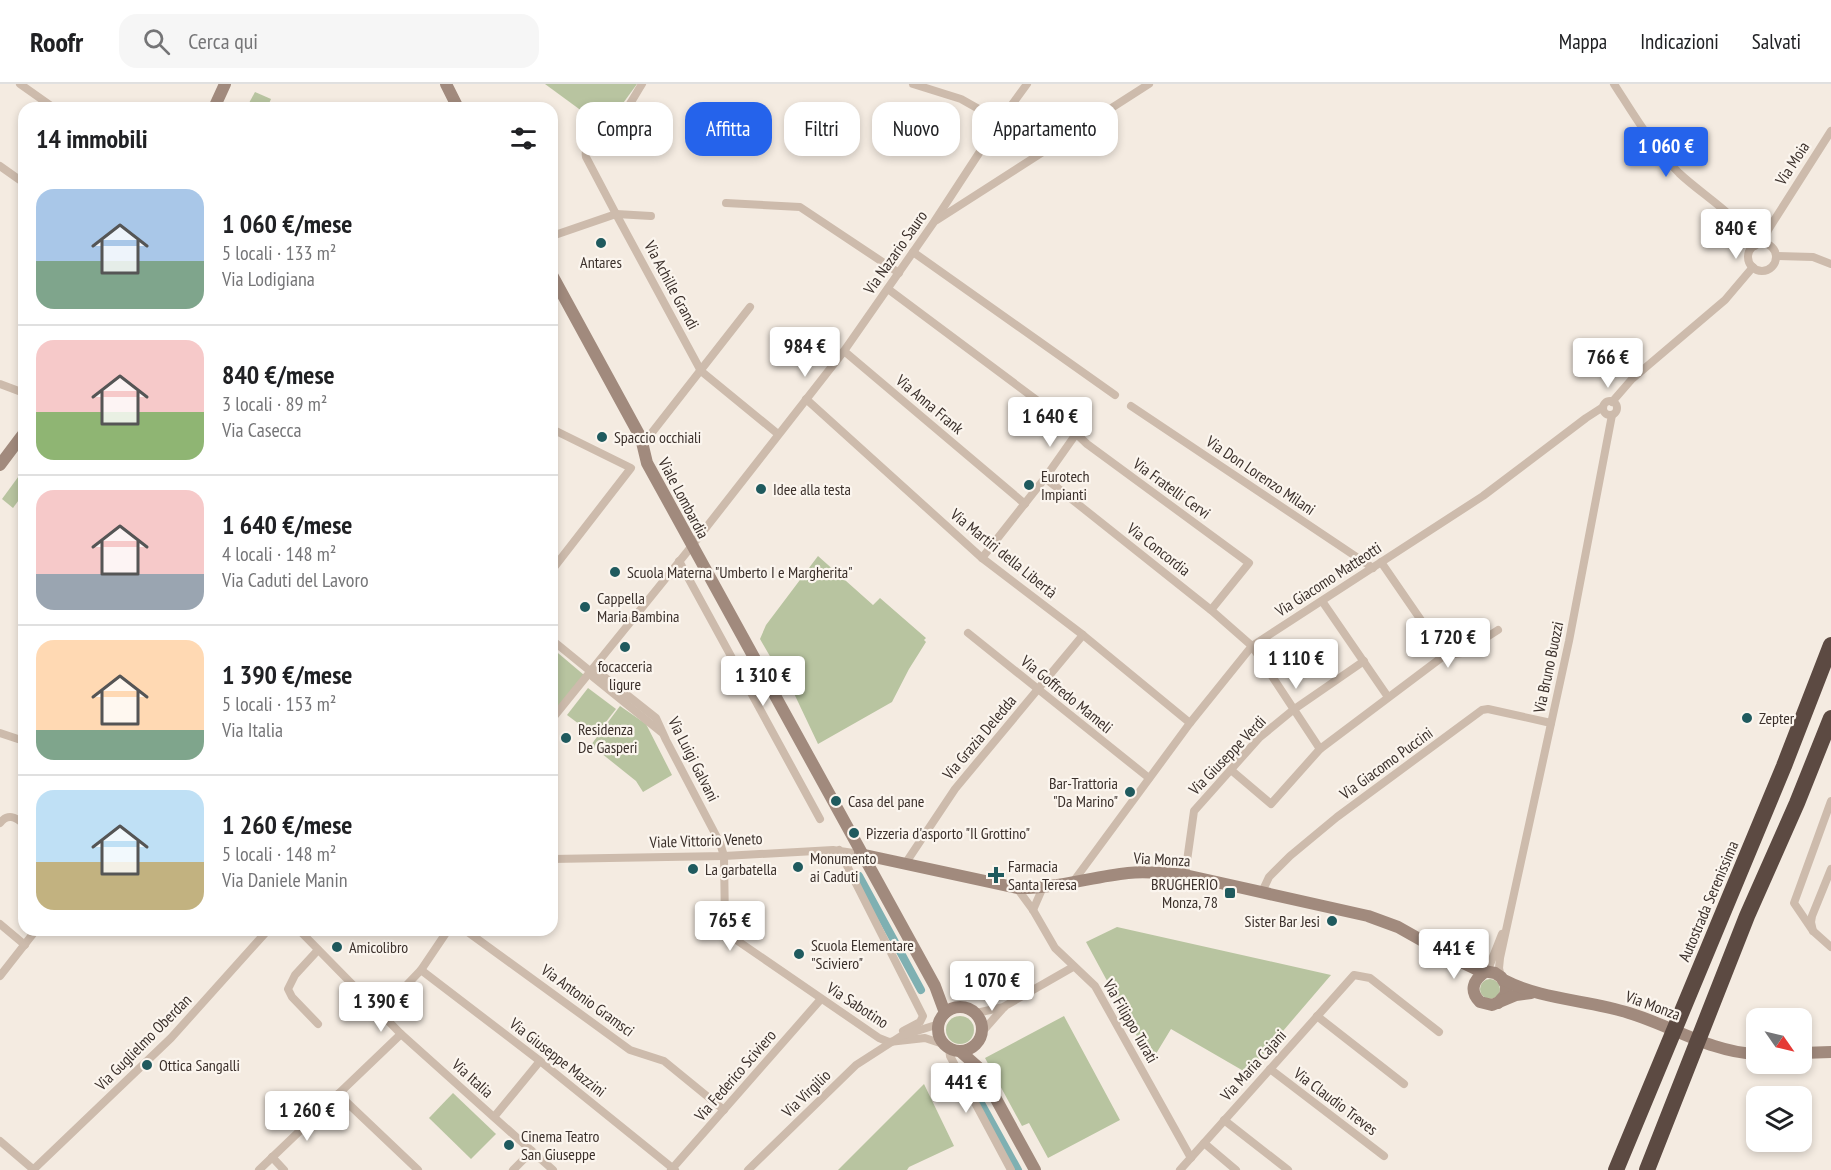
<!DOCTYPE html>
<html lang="it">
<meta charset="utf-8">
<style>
:root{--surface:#fff;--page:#f6f6f6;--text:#202124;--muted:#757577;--line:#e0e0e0;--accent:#2563eb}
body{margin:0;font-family:"PT Sans Narrow",sans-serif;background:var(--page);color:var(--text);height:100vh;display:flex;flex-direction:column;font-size:22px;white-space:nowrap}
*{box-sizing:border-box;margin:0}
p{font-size:20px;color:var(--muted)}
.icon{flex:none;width:33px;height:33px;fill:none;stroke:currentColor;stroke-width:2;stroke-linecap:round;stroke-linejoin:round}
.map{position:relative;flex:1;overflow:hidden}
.details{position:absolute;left:18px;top:18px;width:540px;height:834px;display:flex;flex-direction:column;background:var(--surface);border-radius:18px;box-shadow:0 3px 9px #0003}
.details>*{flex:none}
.hud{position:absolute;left:576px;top:18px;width:570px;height:54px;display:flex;gap:12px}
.needle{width:39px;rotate:124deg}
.tools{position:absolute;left:1746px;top:924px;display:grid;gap:12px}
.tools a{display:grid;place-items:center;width:66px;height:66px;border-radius:12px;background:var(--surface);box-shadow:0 3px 9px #0003;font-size:30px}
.price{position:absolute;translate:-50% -51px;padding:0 14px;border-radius:6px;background:#fff;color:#222;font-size:20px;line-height:39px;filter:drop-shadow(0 2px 3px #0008)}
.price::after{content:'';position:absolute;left:50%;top:36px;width:18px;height:14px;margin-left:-9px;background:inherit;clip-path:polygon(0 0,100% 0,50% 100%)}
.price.active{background:var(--accent);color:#fff}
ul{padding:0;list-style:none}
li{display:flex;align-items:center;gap:18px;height:150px;padding:0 18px}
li+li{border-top:2px solid var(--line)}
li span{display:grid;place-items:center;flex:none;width:168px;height:120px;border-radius:18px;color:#555}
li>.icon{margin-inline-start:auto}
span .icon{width:72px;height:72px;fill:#fffc;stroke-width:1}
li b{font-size:26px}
h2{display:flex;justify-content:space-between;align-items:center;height:72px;padding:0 18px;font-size:26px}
.tag{padding:0 21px;border-radius:18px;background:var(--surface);box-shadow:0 3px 9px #0003;font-size:21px;line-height:54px}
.tag.active{background:var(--accent);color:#fff}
header{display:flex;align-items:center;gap:36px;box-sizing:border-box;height:84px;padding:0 30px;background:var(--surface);border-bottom:2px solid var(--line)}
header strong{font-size:28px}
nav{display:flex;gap:33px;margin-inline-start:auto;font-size:21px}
.search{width:420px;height:54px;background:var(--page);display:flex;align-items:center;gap:15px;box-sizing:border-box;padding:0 21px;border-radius:18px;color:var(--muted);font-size:22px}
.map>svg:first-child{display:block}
.green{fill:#b8c4a0}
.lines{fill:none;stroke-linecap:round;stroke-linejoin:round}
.canal{stroke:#7fb0b2;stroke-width:8}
.street{stroke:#cdbbac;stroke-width:8}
.secondary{stroke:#a18a7d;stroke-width:12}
.highway{stroke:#5c4a42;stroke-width:16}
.poi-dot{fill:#1f5a5e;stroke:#fbf5ee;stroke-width:2}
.labels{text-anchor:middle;stroke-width:4.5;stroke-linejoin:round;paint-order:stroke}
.street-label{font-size:16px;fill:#3b302b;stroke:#fbf5ee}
.poi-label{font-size:16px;fill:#3b302b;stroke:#fbf5ee;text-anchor:start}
</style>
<header>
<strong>Roofr</strong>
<div class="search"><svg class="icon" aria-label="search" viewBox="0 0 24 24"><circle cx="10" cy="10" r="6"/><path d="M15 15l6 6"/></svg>Cerca qui</div>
<nav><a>Mappa</a><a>Indicazioni</a><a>Salvati</a></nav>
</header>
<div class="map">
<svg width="1831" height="1086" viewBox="0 0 1831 1086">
<rect width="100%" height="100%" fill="#f4ebe1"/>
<g class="green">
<path d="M545 0H637L605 44Z"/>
<path d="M255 8 271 15 267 24H261L249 19Z"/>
<path d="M24 385V409L13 424 2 415Z"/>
<path d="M818 472 873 521 880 514 926 554 924 556 926 558 909 585 892 618 818 660 790 601 778 586 760 555 766 541Z"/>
<path d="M552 564 584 591 552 630Z"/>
<path d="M588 604 616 625 595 652 567 631Z"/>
<path d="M620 622 646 640 672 691 643 708 636 697 591 661Z"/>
<path d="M1117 843 1331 891 1247 989 1171 945 1151 978 1086 858Z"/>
<circle cx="1490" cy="905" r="10"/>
<circle cx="960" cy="946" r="14"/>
<path d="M1064 932 1120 1036 1048 1074 1029 1039 1022 1042 985 974Z"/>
<path d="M924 1000 954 1062 909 1083 907 1086H838Z"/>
<path d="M453 1009 496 1050 471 1075 429 1034Z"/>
</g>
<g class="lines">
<g class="canal">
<path d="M859 792 921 906"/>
<path d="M966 992 1018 1086"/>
</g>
<g class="street">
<path d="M20 0 54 24"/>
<path d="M913 0 961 15 1000 37"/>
<path d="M1614 0C1634 31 1652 62 1679 89 1702 111 1741 133 1755 162"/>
<path d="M0 82 24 99"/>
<path d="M726 119 800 123 899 189"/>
<path d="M616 130 701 287 778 350"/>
<path d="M616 130 651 132"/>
<path d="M937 136 1149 0"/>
<path d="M552 152 616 130 586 73C583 59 600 55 609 47 623 34 632 16 642 0"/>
<path d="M1764 159 1768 146 1831 47"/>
<circle cx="1762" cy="173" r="14"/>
<path d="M913 168 1115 311"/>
<path d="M1776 172 1813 173 1831 180"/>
<path d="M888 205 1058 332 1087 360 1249 479 1211 526"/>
<path d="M844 267 1025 420"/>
<path d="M0 300 24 309"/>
<path d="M806 315 982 474 1083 551 1190 639"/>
<circle cx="1610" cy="324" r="7"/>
<path d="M1612 318 1632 295 1725 216 1753 183"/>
<path d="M1131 322 1373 484"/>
<path d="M552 345 631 384 552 486"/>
<path d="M643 360 750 223"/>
<path d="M1045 394 1211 526 1252 562 1320 665"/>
<path d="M982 474 1045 394 1076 350"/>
<path d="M679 477 820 735"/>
<path d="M1381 478 1445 571"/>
<path d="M1322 517 1388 613"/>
<path d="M968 549 1149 694"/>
<path d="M552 556 590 587 593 593 661 648"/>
<path d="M590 587 598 588 656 634 666 656 720 759 724 772 725 841 732 853 879 954 889 958 925 954 943 960"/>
<path d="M552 635 687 468 844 267 934 138 1000 37 1027 0"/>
<path d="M0 649 24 657"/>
<path d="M1231 686 1271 720 1320 665 1445 571 1462 569 1498 546"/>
<path d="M1831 717 1794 819 1813 847 1831 863"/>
<path d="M0 739C8 729 15 733 24 740"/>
<path d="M839 766 923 932 920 938 903 947"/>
<path d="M552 775 724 772 833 766 860 770"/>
<path d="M905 780 955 705 1083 551"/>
<path d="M1185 791 1194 727 1259 654 1293 626 1364 577"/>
<path d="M1073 798 1190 639 1252 562 1483 412 1586 334 1603 323"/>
<path d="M1017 804 1033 826 1055 864 1095 902 1191 1074"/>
<path d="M1262 808 1269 793 1290 772 1337 733 1482 626 1488 625 1551 639"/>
<path d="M1033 826 1043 803"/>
<path d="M0 840 25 861"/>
<path d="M299 846 401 950 553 1086"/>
<path d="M465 846 630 966 664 977 724 1026"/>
<path d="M1813 847 1811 838 1812 832 1831 785"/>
<path d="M421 886 540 977 675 1086"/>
<path d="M1487 888 1502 850"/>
<path d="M0 892 36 846"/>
<path d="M1501 893 1499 884 1500 874 1569 557 1612 331"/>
<path d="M380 929 421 886 448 846"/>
<path d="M976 929 1004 923"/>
<path d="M1317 932 1404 1000"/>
<path d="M318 940 292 913 288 905 295 891 318 866"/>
<path d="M982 948 1005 922 1073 883"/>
<path d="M949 965 950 972 1011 1086"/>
<path d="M1270 985 1384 1072"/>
<path d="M338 1010 418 1086"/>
<path d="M494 1033 540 977"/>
<path d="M1224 1036 1288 1086"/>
<path d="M0 1057 34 1086"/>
<path d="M1204 1059 1236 1086"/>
<path d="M272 1073 284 1086"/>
<path d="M33 1086 171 954 268 846"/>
<path d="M259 1086 401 950"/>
<path d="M513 1086 532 1067"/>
<path d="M671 1086 821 915"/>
<path d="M748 1086 856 981 901 952 939 940"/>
<path d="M1180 1086 1354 891 1370 894 1439 948"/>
</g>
<g class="secondary">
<path d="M446 0 458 24"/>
<path d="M214 24 225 0"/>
<path d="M552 191 641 354 647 379 935 902 945 929"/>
<path d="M0 381 24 349"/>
<path d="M860 770 1017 804C1054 805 1091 793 1128 789 1147 787 1166 789 1185 791L1368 832 1398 843 1453 874 1478 886 1495 889 1501 893 1506 901V906L1505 911 1498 919"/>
<path d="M1485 888C1473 896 1469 907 1480 918L1492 921 1516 911 1531 909"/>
<path d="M1504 896C1542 916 1589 916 1629 929 1672 942 1711 968 1756 970"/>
<circle cx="960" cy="945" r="22"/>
<path d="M961 968 979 984 1035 1086"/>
<path d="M1802 969 1831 968"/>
</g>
<g class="highway">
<path d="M1616 1086 1784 682 1831 561"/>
<path d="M1647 1086 1747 832 1797 719 1831 634"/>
</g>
</g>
<g class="poi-dot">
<circle cx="601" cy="159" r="6"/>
<circle cx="602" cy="353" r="6"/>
<circle cx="1029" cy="401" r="6"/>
<circle cx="761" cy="405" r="6"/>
<circle cx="615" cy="488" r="6"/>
<circle cx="585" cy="523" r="6"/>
<circle cx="625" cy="563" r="6"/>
<circle cx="1747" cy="634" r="6"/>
<circle cx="566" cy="654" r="6"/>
<circle cx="1130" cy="708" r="6"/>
<circle cx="836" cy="717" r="6"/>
<circle cx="854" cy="749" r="6"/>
<circle cx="798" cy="783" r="6"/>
<circle cx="693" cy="785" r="6"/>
<path d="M993 782h6v6h6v6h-6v6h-6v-6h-6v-6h6z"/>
<rect x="1224" y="803" width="12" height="12" rx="3"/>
<circle cx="1332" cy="837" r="6"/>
<circle cx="337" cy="863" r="6"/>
<circle cx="799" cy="870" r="6"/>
<circle cx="147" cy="981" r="6"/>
<circle cx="509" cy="1061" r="6"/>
</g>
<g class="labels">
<g class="street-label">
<text transform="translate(1792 79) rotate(-57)" y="6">Via Moia</text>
<text transform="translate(895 168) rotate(-55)" y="6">Via Nazario Sauro</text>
<text transform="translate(672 201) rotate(62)" y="6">Via Achille Grandi</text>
<text transform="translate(930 320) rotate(40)" y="6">Via Anna Frank</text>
<text transform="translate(1261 391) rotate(34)" y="6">Via Don Lorenzo Milani</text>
<text transform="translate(1172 404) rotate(36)" y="6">Via Fratelli Cervi</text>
<text transform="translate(684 414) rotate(62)" y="6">Viale Lombardia</text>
<text transform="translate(1159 465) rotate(38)" y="6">Via Concordia</text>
<text transform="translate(1004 469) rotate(39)" y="6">Via Martiri della Libertà</text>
<text transform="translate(1328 495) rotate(-33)" y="6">Via Giacomo Matteotti</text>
<text transform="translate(1548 583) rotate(-78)" y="6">Via Bruno Buozzi</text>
<text transform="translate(1067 610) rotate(39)" y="6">Via Goffredo Mameli</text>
<text transform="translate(979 653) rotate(-50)" y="6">Via Grazia Deledda</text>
<text transform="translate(1227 671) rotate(-46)" y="6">Via Giuseppe Verdi</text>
<text transform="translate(694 675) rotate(63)" y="6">Via Luigi Galvani</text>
<text transform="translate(1386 679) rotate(-36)" y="6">Via Giacomo Puccini</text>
<text transform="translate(706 756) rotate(-2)" y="6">Viale Vittorio Veneto</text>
<text transform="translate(1162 775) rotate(3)" y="6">Via Monza</text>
<text transform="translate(1708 817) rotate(-67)" y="6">Autostrada Serenissima</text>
<text transform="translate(588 916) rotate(36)" y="6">Via Antonio Gramsci</text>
<text transform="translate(858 921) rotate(33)" y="6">Via Sabotino</text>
<text transform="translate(1653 921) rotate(20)" y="6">Via Monza</text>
<text transform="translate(1131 937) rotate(60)" y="6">Via Filippo Turati</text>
<text transform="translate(143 958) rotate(-45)" y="6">Via Guglielmo Oberdan</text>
<text transform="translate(558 973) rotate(38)" y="6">Via Giuseppe Mazzini</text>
<text transform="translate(1253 981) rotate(-48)" y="6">Via Maria Cajani</text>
<text transform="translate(735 991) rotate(-49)" y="6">Via Federico Sciviero</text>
<text transform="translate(473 994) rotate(42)" y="6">Via Italia</text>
<text transform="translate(806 1009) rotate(-44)" y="6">Via Virgilio</text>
<text transform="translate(1336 1017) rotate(37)" y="6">Via Claudio Treves</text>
</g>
<g class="poi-label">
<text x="601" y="184" text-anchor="middle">Antares</text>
<text x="614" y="359">Spaccio occhiali</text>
<text x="1041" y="398">Eurotech<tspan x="1041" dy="18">Impianti</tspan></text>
<text x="773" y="411">Idee alla testa</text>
<text x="627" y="494">Scuola Materna "Umberto I e Margherita"</text>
<text x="597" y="520">Cappella<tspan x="597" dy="18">Maria Bambina</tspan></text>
<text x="625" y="588" text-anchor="middle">focacceria<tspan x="625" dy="18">ligure</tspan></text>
<text x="1759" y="640">Zepter</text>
<text x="578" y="651">Residenza<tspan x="578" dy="18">De Gasperi</tspan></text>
<text x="1118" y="705" text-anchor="end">Bar-Trattoria<tspan x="1118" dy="18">"Da Marino"</tspan></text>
<text x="848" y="723">Casa del pane</text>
<text x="866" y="755">Pizzeria d'asporto "Il Grottino"</text>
<text x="810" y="780">Monumento<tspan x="810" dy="18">ai Caduti</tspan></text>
<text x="1008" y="788">Farmacia<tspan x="1008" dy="18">Santa Teresa</tspan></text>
<text x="705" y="791">La garbatella</text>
<text x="1218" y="806" text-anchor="end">BRUGHERIO<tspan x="1218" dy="18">Monza, 78</tspan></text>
<text x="1320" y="843" text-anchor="end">Sister Bar Jesi</text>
<text x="811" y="867">Scuola Elementare<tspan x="811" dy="18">"Sciviero"</tspan></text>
<text x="349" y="869">Amicolibro</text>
<text x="159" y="987">Ottica Sangalli</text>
<text x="521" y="1058">Cinema Teatro<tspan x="521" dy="18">San Giuseppe</tspan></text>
</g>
</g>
</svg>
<div class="tools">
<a><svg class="needle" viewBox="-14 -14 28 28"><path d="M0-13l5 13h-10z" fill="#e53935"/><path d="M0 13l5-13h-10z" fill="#757577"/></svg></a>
<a><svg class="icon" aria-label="layers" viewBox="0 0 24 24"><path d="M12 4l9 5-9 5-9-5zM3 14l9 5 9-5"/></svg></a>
</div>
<b class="price active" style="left:1666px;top:94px">1 060 €</b>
<b class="price" style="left:1736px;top:176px">840 €</b>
<b class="price" style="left:805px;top:294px">984 €</b>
<b class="price" style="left:1608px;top:305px">766 €</b>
<b class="price" style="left:1050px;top:364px">1 640 €</b>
<b class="price" style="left:1448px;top:585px">1 720 €</b>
<b class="price" style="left:1296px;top:606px">1 110 €</b>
<b class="price" style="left:763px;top:623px">1 310 €</b>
<b class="price" style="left:730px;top:868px">765 €</b>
<b class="price" style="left:1454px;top:896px">441 €</b>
<b class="price" style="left:992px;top:928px">1 070 €</b>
<b class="price" style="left:381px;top:949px">1 390 €</b>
<b class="price" style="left:966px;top:1030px">441 €</b>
<b class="price" style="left:307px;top:1058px">1 260 €</b>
<div class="hud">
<a class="tag">Compra</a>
<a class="tag active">Affitta</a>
<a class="tag">Filtri</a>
<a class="tag">Nuovo</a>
<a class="tag">Appartamento</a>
</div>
<section class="details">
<h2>14 immobili<svg class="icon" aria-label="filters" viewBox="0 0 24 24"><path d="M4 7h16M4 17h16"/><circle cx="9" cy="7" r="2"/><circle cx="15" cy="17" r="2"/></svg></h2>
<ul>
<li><span style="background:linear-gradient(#a9c7e8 60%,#7fa58c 0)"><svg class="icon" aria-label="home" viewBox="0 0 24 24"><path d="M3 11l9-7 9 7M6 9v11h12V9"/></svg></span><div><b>1 060 €/mese</b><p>5 locali · 133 m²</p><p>Via Lodigiana</p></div></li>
<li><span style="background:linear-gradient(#f6c9c9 60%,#8fb573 0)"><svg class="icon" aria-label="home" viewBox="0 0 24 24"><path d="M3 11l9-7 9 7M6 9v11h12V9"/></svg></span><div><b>840 €/mese</b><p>3 locali · 89 m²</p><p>Via Casecca</p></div></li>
<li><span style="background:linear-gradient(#f6c9c9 70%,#9aa5b1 0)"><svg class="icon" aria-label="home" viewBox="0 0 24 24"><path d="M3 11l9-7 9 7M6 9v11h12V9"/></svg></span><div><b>1 640 €/mese</b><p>4 locali · 148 m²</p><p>Via Caduti del Lavoro</p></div></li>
<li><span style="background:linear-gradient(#ffd9b3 75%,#7fa58c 0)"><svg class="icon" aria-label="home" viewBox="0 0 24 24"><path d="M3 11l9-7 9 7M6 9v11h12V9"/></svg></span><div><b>1 390 €/mese</b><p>5 locali · 153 m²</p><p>Via Italia</p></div></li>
<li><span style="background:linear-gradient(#bfe0f5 60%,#c2b280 0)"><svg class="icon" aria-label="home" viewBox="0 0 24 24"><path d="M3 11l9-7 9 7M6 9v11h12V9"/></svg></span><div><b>1 260 €/mese</b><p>5 locali · 148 m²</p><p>Via Daniele Manin</p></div></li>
</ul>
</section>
</div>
